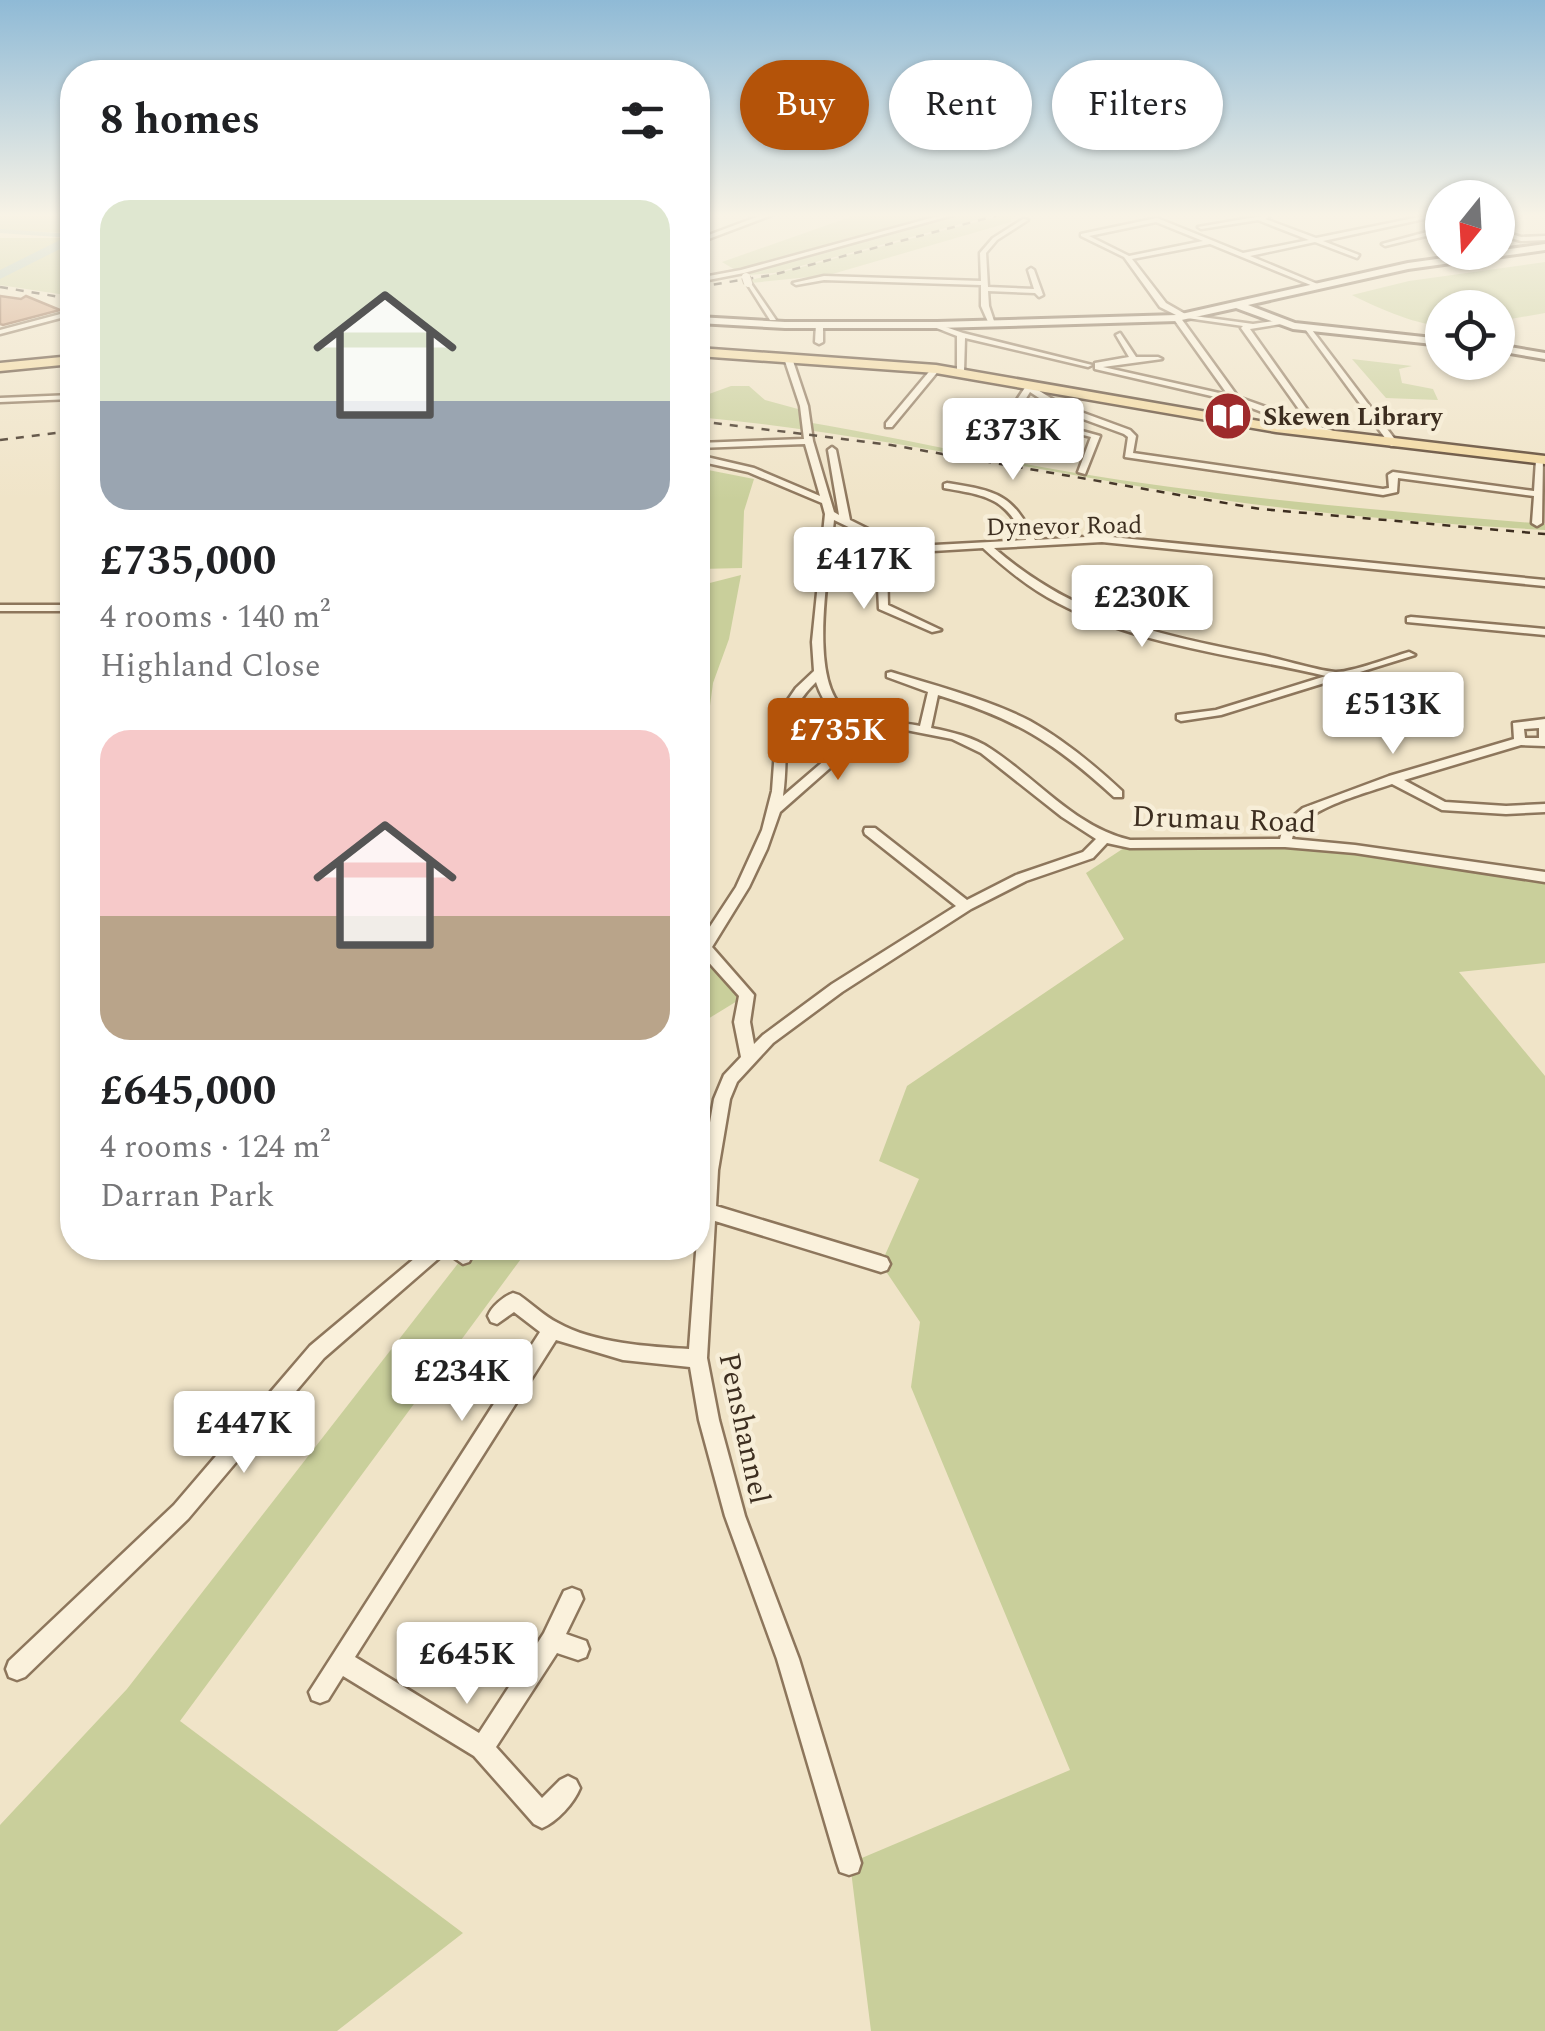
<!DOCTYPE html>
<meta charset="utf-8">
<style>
:root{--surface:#fff;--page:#f6f6f6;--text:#202124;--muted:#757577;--accent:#b45309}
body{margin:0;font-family:Spectral,serif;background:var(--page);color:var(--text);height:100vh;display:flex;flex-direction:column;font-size:38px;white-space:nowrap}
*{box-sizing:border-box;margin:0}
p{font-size:32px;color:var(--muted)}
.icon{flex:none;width:55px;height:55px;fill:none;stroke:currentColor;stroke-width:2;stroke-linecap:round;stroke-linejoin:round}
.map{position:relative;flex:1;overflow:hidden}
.drawer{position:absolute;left:60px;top:60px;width:650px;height:1200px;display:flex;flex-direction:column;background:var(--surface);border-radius:40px;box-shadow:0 2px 8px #0004}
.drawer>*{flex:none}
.banner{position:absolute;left:740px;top:60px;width:655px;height:90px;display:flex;gap:20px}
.needle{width:65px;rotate:198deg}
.tools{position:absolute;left:1425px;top:180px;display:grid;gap:20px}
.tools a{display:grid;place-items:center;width:90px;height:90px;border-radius:50%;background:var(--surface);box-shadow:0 2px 8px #0004;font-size:50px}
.price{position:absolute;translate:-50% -85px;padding:0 22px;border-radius:10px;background:#fff;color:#222;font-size:32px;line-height:65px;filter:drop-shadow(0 2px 5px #0008)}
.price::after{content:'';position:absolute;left:50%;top:60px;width:30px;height:22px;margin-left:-15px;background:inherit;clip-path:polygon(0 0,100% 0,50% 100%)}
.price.on{background:var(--accent);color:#fff}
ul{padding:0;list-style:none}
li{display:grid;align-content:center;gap:20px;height:530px;padding:0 40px}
li span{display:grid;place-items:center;height:310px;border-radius:30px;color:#555}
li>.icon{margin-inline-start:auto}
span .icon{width:180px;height:180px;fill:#fffc;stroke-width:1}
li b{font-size:42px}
h2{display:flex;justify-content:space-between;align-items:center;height:120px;padding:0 40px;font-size:42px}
.chip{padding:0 35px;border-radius:45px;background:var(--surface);box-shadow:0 2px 8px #0004;font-size:35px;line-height:90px}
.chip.on{background:var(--accent);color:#fff}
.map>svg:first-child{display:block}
.green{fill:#c9cf9b}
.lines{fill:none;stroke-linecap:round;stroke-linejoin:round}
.canal{fill:#a9c4bc;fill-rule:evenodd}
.river{fill:#a9c4bc;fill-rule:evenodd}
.building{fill:#cf9f7d;stroke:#8d5f41;stroke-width:2.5}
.street-casing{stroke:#8d765c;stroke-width:5}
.secondary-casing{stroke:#6f573f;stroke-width:6}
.primary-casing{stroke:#5b4430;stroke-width:5}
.street{fill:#faf1dc;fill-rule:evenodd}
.secondary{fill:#faf1dc;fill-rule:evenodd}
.primary{fill:#f3d9a0;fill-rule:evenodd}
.rail{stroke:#3d2e20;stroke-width:2.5;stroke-dasharray:8 8;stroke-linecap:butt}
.street-bridge-casing{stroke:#8d765c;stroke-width:10;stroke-linecap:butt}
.street-bridge{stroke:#faf1dc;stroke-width:8}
.labels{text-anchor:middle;stroke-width:9;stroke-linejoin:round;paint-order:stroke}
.far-poi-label{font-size:25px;font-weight:bold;fill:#3d2e20;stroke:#f7eed8;text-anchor:start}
.far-street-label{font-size:25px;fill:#3d2e20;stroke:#f7eed8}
.street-label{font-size:30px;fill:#3d2e20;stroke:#f7eed8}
</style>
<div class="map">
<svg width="1545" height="2031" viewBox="0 0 1545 2031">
<rect width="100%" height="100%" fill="#f0e4c8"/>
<g class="green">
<path d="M0 215H72V233L0 230Z"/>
<path d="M856 215H941L737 271 722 262Z"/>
<path d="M954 215H995L774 273 749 275 757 269Z"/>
<path d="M1003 215H1021L1011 217V222L829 275 751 283V280Z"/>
<path d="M0 238H72V296L0 285Z"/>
<path d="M1545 262V313L1505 320 1498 316V308H1442V325C1423 328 1371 305 1352 295L1409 281Z"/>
<path d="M1352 359 1412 366 1399 369 1402 383 1433 389 1438 400 1386 398Z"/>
<path d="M731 386H749L765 400 798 409 801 421C891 436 980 457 1070 472 1227 498 1386 511 1545 524V530C1427 523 1308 514 1191 495 1026 469 864 433 698 417V398Z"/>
<path d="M698 468 754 479 744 511 742 568 700 569Z"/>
<path d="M741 575 729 639 713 683 698 797V586Z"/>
<path d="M1285 843 1545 877V963L1459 972 1545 1076V2031H871L850 1863 1070 1770 911 1387 920 1322 881 1264 919 1179 879 1161 907 1086 1124 939 1086 873 1130 844Z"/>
<path d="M704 947 747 995 698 1025V955Z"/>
<path d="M470 1248H529L180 1721 463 1933 337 2031H0V1825L127 1689Z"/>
</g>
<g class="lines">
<path class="canal" d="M0 229 72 234V238L0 233Z"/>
<path class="river" d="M72 234V243L0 279V270Z"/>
</g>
<path class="building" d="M0 296 21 299 26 296 60 310 3 325 0 324Z"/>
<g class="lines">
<g class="street-casing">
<g id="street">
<path d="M762 215H772L698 243V239Z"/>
<path d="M942 215H953L744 273 698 282V278L741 270Z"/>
<path d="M1267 215 1269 217 1265 219 1316 238 1429 215H1442L1323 241 1359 255 1357 258 1315 242 1250 256 1320 285 1318 288 1210 244 1132 259 1166 303 1187 315 1253 324 1281 320V324L1250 329 1316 422 1315 425 1339 433V437L1307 429 1233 401 1095 369V363L1129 357 1116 335 1120 333 1136 357H1158L1162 359 1103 367 1228 395 1173 318 1178 316 1160 307 1124 257 1081 236V234L1157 218 1243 253 1309 240 1258 220 1201 229 1198 227ZM1156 222 1203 241 1129 256 1089 236ZM1180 317 1243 326 1241 328 1308 422 1238 397Z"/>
<path d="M1023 219 1028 220 997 240 986 253 988 287 1034 289 1028 270 1031 268 1034 270 1043 295 1039 297 1035 293 988 291 989 306 995 324H989L981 306V285L824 280 796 285 793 283 824 276 981 281 980 253 993 238Z"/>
<path d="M1442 228V232L1385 246 1382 244Z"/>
<path d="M1498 230 1521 237 1545 236V240L1521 241 1498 234Z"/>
<path d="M746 282H750L776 320H770Z"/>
<path d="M72 311V315L0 334V330Z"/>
<path d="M934 323 963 333 1092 365 1088 367 965 338 964 372 957 374V336L934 327Z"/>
<path d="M816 324 823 326V342L819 344 815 342Z"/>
<path d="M1303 326H1309L1397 442V446H1391Z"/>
<path d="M788 356 792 358 808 406 813 441 834 512 839 515 828 450 832 447 836 450 850 520 892 541 916 546 1026 540C1005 497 988 496 944 488V484L947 483C996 491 1012 493 1035 540L1102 536 1545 580V586L1102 542 994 548C1076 619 1157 634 1260 655 1285 660 1311 669 1335 672 1351 673 1391 657 1409 652L1415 655 1221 715 1181 721 1177 719V715L1216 710 1326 676C1237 655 1140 646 1058 603 1030 589 1006 569 983 548L916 552 893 547 887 566 888 605 941 630 932 632 879 609 877 566 884 544 834 520C830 562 804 692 851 713 866 720 901 722 920 726L928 692 887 677V673L891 672C934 685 990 700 1030 721 1064 740 1094 765 1122 791V797H1114C1054 742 1016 719 938 695L931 728C952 732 973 737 991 749 1037 779 1075 827 1130 840L1280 839 1284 824 1303 808 1389 776 1514 739 1513 723 1545 719V746L1521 745 1404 780 1445 802 1506 806 1545 804V812L1506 814 1442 810 1392 784C1364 794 1300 809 1292 839L1355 845 1545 872V882L1355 853 1285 847 1130 848 1107 843 1093 858 1026 881 971 909 842 992 773 1043 737 1082 730 1099 718 1170 716 1206 881 1256 887 1258 890 1264 887 1270 881 1272 715 1221 707 1358 719 1420 745 1516 799 1659 861 1863 858 1872 849 1875 840 1872 837 1863 777 1659 725 1516 699 1420 690 1367 623 1360 556 1340 355 1657 479 1733 544 1633 564 1591 572 1588 580 1591 583 1599 566 1634 586 1641 589 1649 586 1657 578 1660 557 1653 496 1747 542 1798 560 1780 568 1776 576 1780 580 1788C574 1803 557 1822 542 1828L534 1824 474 1756 343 1676 328 1700 320 1703 312 1700 309 1692 540 1332 514 1312 497 1324 491 1322 488 1316C492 1306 503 1297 513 1293L519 1295C532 1304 544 1316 558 1323 593 1343 650 1347 689 1349L702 1170 714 1099 724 1075 741 1057 734 1022 739 996 704 957 698 960V945L736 887 762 830 772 791 777 723 783 707 796 688 814 671 812 642 825 514 822 503 748 472 698 461V455L754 468 820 496 805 444 698 448V443L804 439 800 406 784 358ZM816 682C824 706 834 716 860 721L847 741 783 796C790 747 776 721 816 682ZM870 723 952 739 981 753 1062 817 1096 839 1083 852 1016 875 967 900 875 828H865L864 831 865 834 956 906 832 984 763 1035 754 1044 750 1022 754 995 712 947 749 887 767 849 780 812 855 746ZM1539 728V738H1525L1524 729Z"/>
<path d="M933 367 940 369 892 427H886V423Z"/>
<path d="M1028 383H1034L1033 387 1062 405 1130 430 1136 436 1133 453 1383 489 1389 488 1388 475 1393 472 1534 491 1536 460 1543 458 1542 523 1537 526 1532 523 1534 496 1398 478 1397 492 1383 495 1125 457 1128 437 1124 434 1056 409 1030 392 1017 413 1100 436 1085 474 1078 472 1091 437 1014 417 988 456H982L981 454Z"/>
<path d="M72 395V399L0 402V398Z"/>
<rect x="0" y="605" width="72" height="6"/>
<path d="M1411 617 1545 629V635L1407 622V618Z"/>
<path d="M427 1248H466L472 1256 469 1262 463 1264 446 1252 324 1358 188 1519 25 1677 17 1680 9 1677 6 1669 9 1661 174 1505 310 1346Z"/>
</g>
</g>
<g class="secondary-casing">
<g id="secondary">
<path d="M1545 244V250L1408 269 1248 305 1295 323 1442 339V345L1293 329 1236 308 1177 321 937 328H785L698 323V317L785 322H937L1177 315 1408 263Z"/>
<path d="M1498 345 1545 353V359L1498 351Z"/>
</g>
</g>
<g class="primary-casing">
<g id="primary">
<path d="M698 348 936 365 1276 424 1545 456V464L1276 432 936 373 698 356Z"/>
<path d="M72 356V364L0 371V363Z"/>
</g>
</g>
<use href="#street" class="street"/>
<use href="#secondary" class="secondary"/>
<use href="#primary" class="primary"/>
<g class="rail">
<path d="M0 287 72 299"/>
<path d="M698 287 772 275 999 215"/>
<path d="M698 421 891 445 1260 509 1545 534"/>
<path d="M0 440 72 431"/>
</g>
<g class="street-bridge-casing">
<path id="street-bridge" d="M746 277 748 283"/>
</g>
<use href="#street-bridge" class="street-bridge"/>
</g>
<linearGradient id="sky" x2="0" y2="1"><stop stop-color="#8fbad6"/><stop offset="0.43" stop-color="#f8f3e6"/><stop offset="1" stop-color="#f8f3e6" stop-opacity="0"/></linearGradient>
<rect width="1545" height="500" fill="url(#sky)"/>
<defs>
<g id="library-disc" transform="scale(2.5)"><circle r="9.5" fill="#9e2a2b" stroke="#f7eed8"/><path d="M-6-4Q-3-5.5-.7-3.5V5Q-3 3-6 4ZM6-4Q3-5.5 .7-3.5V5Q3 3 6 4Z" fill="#fff"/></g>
</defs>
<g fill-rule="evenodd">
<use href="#library-disc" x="1228" y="416"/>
</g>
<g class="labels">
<g class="far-poi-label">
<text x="1263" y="425">Skewen Library</text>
</g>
<g class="far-street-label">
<text transform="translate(1064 525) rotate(-1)" y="9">Dynevor Road</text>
</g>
<g class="street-label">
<text transform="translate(1224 819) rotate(2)" y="10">Drumau Road</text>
<text transform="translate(745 1428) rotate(78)" y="10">Penshannel</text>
</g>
</g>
</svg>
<div class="tools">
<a><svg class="needle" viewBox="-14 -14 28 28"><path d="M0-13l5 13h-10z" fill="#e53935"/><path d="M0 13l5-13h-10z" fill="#757577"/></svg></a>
<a><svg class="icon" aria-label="locate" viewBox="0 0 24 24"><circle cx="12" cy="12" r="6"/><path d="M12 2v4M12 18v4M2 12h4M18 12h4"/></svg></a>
</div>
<b class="price" style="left:1013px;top:483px">£373K</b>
<b class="price" style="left:864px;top:612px">£417K</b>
<b class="price" style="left:1142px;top:650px">£230K</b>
<b class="price" style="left:1393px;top:757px">£513K</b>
<b class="price on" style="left:838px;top:783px">£735K</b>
<b class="price" style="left:462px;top:1424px">£234K</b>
<b class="price" style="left:244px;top:1476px">£447K</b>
<b class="price" style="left:467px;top:1707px">£645K</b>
<div class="banner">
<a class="chip on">Buy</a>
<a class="chip">Rent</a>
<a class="chip">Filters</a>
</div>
<section class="drawer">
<h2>8 homes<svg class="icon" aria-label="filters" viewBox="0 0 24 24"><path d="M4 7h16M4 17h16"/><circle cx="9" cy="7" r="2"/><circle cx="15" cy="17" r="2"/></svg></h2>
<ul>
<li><span style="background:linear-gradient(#dfe7d0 65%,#9aa5b1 0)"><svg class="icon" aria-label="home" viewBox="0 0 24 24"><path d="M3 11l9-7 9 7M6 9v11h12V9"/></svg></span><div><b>£735,000</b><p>4 rooms · 140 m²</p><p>Highland Close</p></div></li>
<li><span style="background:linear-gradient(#f6c9c9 60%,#b9a48a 0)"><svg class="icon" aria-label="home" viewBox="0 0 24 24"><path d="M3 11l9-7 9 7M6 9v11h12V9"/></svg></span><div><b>£645,000</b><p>4 rooms · 124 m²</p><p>Darran Park</p></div></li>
</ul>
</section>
</div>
